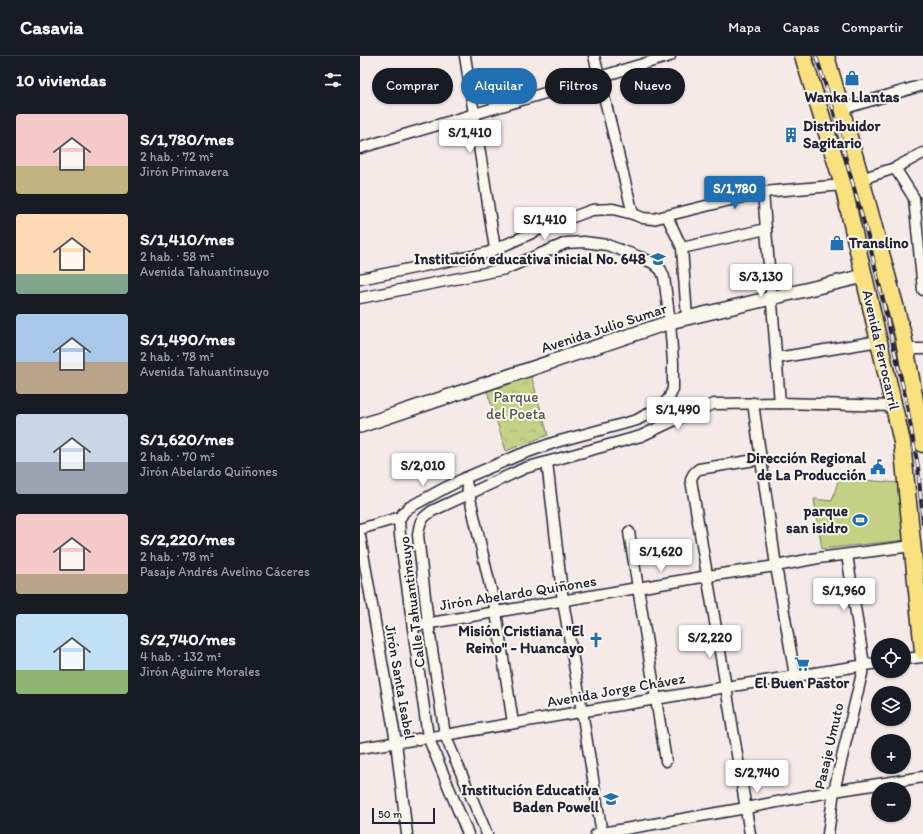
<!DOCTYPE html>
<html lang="es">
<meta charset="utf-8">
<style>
:root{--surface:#171b24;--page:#20242c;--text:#f1f3f6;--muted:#9ea1a6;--line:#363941;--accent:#1f6fb2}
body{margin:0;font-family:Itim,sans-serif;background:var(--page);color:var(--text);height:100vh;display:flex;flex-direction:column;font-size:15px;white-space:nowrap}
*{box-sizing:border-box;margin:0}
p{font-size:13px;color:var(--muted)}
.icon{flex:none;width:22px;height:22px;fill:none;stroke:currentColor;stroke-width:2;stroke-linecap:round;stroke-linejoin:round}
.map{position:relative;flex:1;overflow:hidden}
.drawer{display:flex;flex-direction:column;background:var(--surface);width:360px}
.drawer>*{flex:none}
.banner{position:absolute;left:12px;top:12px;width:380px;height:36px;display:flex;gap:8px}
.controls{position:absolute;left:511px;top:582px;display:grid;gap:8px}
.controls a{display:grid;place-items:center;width:40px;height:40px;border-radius:50%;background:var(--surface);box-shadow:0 1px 3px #0004;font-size:20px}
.scale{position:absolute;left:12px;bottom:10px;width:63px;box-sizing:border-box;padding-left:4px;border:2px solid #22223b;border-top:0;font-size:11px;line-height:14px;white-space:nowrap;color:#22223b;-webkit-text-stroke:3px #fbf7ec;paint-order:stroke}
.price{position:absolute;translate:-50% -34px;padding:0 9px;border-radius:4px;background:#fff;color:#222;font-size:13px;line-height:26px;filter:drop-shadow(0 1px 2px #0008)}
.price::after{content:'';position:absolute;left:50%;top:24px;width:12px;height:9px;margin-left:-6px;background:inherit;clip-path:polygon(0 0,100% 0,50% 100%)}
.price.selected{background:var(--accent);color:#fff}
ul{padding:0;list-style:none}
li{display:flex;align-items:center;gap:12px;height:100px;padding:0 16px}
li span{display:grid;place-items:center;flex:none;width:112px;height:80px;border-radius:4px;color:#555}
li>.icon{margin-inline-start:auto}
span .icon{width:48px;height:48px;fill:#fffc;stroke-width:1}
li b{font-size:17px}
h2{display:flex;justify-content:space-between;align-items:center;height:48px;padding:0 16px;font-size:17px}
.chip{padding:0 14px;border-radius:18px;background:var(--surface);box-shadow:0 1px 3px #0004;font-size:14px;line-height:36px}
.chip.selected{background:var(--accent);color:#fff}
header{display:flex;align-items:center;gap:24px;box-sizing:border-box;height:56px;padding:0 20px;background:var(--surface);border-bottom:1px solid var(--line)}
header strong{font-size:19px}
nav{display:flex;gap:22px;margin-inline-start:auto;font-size:14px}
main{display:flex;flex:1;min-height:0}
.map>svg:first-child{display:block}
.park{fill:url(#park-crowns);stroke:#727a60}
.pitch{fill:#c3d185;stroke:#727a60}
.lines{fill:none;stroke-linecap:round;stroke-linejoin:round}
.minor-casing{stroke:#22223b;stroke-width:13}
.tertiary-casing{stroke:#22223b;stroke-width:16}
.primary-casing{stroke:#22223b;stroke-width:19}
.minor{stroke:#fbf7ec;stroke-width:10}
.tertiary{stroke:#fbf7ec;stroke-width:13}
.primary{stroke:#fae180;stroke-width:16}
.rail-casing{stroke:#22223b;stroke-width:4}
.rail{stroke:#fbf7ec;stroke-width:2.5;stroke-dasharray:8;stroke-linecap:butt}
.labels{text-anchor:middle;stroke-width:4;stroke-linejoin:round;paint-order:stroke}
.poi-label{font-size:15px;font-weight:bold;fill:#22223b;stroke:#fbf7ec;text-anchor:end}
.street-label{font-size:15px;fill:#22223b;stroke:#fbf7ec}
.park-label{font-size:15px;fill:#525751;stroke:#fbf7ec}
</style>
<header>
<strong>Casavia</strong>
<nav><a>Mapa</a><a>Capas</a><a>Compartir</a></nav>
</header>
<main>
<section class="drawer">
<h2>10 viviendas<svg class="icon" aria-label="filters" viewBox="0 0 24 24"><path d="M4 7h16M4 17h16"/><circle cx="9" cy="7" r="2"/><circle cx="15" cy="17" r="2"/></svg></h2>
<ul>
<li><span style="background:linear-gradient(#f6c9c9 65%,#c2b280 0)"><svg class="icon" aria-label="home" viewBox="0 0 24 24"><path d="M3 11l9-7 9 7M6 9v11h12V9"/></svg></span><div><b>S/1,780/mes</b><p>2 hab. · 72 m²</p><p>Jirón Primavera</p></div></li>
<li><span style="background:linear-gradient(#ffd9b3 75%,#7fa58c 0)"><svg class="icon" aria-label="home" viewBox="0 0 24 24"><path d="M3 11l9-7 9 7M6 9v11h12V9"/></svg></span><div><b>S/1,410/mes</b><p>2 hab. · 58 m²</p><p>Avenida Tahuantinsuyo</p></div></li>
<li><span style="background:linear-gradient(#a9c7e8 60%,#b9a48a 0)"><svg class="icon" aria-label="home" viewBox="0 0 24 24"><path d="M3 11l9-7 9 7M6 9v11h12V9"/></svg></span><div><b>S/1,490/mes</b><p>2 hab. · 78 m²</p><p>Avenida Tahuantinsuyo</p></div></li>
<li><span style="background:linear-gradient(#c9d6e8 60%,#9aa5b1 0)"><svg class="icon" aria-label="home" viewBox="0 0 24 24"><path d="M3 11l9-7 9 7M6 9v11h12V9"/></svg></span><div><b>S/1,620/mes</b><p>2 hab. · 70 m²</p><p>Jirón Abelardo Quiñones</p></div></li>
<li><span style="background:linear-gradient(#f6c9c9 75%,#b9a48a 0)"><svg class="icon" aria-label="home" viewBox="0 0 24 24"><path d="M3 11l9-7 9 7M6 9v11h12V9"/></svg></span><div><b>S/2,220/mes</b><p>2 hab. · 78 m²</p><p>Pasaje Andrés Avelino Cáceres</p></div></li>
<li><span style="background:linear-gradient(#bfe0f5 70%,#8fb573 0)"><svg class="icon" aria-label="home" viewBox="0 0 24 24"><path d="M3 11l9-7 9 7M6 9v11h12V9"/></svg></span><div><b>S/2,740/mes</b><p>4 hab. · 132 m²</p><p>Jirón Aguirre Morales</p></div></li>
</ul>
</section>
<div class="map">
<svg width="563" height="778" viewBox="0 0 563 778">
<defs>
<pattern id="park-crowns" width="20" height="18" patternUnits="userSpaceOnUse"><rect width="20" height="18" fill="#c3d185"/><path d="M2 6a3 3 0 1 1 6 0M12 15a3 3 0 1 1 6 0" fill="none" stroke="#a7b374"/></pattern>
</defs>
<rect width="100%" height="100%" fill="#f6eae9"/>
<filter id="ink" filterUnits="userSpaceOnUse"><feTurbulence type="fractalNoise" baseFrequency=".025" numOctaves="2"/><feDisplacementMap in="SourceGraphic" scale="8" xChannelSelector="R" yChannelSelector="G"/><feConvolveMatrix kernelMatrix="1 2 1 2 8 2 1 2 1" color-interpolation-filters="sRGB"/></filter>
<g filter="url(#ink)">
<path class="park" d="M171 319 188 379 146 395 127 335Z"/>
<path class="pitch" d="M479 422 539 427 545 484 462 493 454 443 472 445Z"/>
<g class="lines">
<g class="minor-casing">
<g id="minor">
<path d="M105 0 135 193"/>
<path d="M234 0 273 158"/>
<path d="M482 53 563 29"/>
<path d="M0 92 310 0"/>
<path d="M535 112 554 142 563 234"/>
<path d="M501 123 535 112 563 97"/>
<path d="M403 136 420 347"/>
<path d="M307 160 322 192 327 262"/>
<path d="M322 192 406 173"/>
<path d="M0 223 127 197 183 172 232 154 253 153 273 158 283 162 293 163 403 136 483 129"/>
<path d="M0 242 145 213 206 187 224 186 247 189 280 201 293 207 301 214 304 221 310 266 313 306V333L309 342 303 349 277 364 196 386 159 399 105 422 85 432 48 452 43 457 39 464 40 479 68 681 108 778"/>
<path d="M545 293H563"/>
<path d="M417 302 519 285"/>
<path d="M393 347 416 510 435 620"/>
<path d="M187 406 203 545 222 655 242 778"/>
<path d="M105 422 109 438 136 556 153 667"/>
<path d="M0 473 41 461"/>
<path d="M269 476 306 705"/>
<path d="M0 480 36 686 47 778"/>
<path d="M53 570 348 520 416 510 458 502 552 490"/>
<path d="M544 603 563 601"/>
<path d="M0 692 85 679 366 631 518 607"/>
<path d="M127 778 85 679 68 567 58 479C60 464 61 463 72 455L165 412 281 380 332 356 354 348 420 347 534 350"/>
<path d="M236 778 386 752 474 735 563 721"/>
<path d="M390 778 366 631 331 424C332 419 334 416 339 413L401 403"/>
<path d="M468 778 474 735 504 609 487 499"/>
</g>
</g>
<g class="tertiary-casing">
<path id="tertiary" d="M0 370 310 266 504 220"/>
</g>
<g class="primary-casing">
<g id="primary">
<path d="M443 0 483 129 542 386 563 595"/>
<path d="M466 0 501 123 543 279 563 388"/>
</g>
</g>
<use href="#minor" class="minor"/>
<use href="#tertiary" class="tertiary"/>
<use href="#primary" class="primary"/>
<g class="rail-casing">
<path id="rail" d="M456 0 472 49 488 111 508 181 546 344 558 411 563 467"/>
</g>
<use href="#rail" class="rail"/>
</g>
</g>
<defs>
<g id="shop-bare" transform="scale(1.2)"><path d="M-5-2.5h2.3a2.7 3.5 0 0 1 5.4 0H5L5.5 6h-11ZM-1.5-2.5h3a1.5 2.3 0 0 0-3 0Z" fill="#1f6fb2" stroke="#fbf7ec" stroke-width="2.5" paint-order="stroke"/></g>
<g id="building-bare" transform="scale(1.2)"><path d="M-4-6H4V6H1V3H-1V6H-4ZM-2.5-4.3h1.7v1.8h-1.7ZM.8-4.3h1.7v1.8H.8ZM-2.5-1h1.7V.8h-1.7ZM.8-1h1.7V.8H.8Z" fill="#1f6fb2" stroke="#fbf7ec" stroke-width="2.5" paint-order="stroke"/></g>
<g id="school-bare" transform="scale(1.2)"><path d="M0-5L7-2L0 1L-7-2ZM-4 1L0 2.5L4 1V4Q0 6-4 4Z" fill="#1f6fb2" stroke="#fbf7ec" stroke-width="2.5" paint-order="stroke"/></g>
<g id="civic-bare" transform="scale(1.2)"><path d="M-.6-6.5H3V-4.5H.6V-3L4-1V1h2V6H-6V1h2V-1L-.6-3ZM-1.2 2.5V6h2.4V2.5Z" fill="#1f6fb2" stroke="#fbf7ec" stroke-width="2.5" paint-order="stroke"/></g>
<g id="stadium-bare" transform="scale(1.2)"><path d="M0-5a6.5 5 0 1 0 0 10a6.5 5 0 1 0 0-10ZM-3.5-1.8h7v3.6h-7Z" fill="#1f6fb2" stroke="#fbf7ec" stroke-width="2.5" paint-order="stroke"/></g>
<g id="church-bare" transform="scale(1.2)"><path d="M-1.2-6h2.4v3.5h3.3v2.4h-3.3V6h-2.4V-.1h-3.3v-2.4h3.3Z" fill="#1f6fb2" stroke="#fbf7ec" stroke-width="2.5" paint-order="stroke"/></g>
<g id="supermarket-bare" transform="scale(1.2)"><path d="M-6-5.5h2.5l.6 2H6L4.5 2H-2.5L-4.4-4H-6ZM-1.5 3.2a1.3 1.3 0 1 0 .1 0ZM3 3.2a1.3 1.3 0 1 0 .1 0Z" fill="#1f6fb2" stroke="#fbf7ec" stroke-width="2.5" paint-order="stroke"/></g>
</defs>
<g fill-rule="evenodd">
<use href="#shop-bare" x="492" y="22"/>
<use href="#building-bare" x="431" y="79"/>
<use href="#shop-bare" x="477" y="187"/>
<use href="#school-bare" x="298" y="203"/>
<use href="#civic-bare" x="518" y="411"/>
<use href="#stadium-bare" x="500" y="464"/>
<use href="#church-bare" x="236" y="584"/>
<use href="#supermarket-bare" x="442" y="608"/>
<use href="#school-bare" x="251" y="743"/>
</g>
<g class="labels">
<g class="poi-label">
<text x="492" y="46" text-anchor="middle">Wanka Llantas</text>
<text x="443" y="75" text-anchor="start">Distribuidor<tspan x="443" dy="17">Sagitario</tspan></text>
<text x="489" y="192" text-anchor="start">Translino</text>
<text x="286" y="208">Institución educativa inicial No. 648</text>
<text x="506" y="407">Dirección Regional<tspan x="506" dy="17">de La Producción</tspan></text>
<text x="488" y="460">parque<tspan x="488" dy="17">san isidro</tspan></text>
<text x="224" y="580">Misión Cristiana "El<tspan x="224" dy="17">Reino" - Huancayo</tspan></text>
<text x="442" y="632" text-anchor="middle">El Buen Pastor</text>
<text x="239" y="739">Institución Educativa<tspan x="239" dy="17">Baden Powell</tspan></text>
</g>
<g class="street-label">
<text transform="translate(244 272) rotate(-18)" y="5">Avenida Julio Sumar</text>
<text transform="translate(521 294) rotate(77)" y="5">Avenida Ferrocarril</text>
<text transform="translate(158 537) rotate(-9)" y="5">Jirón Abelardo Quiñones</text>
<text transform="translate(52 546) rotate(-97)" y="5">Calle Tahuantinsuyo</text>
<text transform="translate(40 626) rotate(80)" y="5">Jirón Santa Isabel</text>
<text transform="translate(256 634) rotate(-10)" y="5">Avenida Jorge Chávez</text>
<text transform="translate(469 690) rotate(-77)" y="5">Pasaje Umuto</text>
</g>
<g class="park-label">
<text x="156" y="346">Parque<tspan x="156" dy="17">del Poeta</tspan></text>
</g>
</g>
</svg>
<div class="controls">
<a><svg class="icon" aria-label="locate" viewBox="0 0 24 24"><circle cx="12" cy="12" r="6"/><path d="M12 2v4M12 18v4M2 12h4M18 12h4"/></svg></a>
<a><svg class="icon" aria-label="layers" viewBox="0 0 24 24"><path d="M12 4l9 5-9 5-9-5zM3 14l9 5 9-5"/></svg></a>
<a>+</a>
<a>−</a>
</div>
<div class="scale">50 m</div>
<b class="price" style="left:110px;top:98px">S/1,410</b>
<b class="price selected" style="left:375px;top:154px">S/1,780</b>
<b class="price" style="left:185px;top:185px">S/1,410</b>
<b class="price" style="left:401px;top:242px">S/3,130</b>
<b class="price" style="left:318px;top:375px">S/1,490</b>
<b class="price" style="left:63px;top:431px">S/2,010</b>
<b class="price" style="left:301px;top:517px">S/1,620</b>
<b class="price" style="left:484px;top:556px">S/1,960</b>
<b class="price" style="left:350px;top:603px">S/2,220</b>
<b class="price" style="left:397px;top:738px">S/2,740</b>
<div class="banner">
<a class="chip">Comprar</a>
<a class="chip selected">Alquilar</a>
<a class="chip">Filtros</a>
<a class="chip">Nuevo</a>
</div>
</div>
</main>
